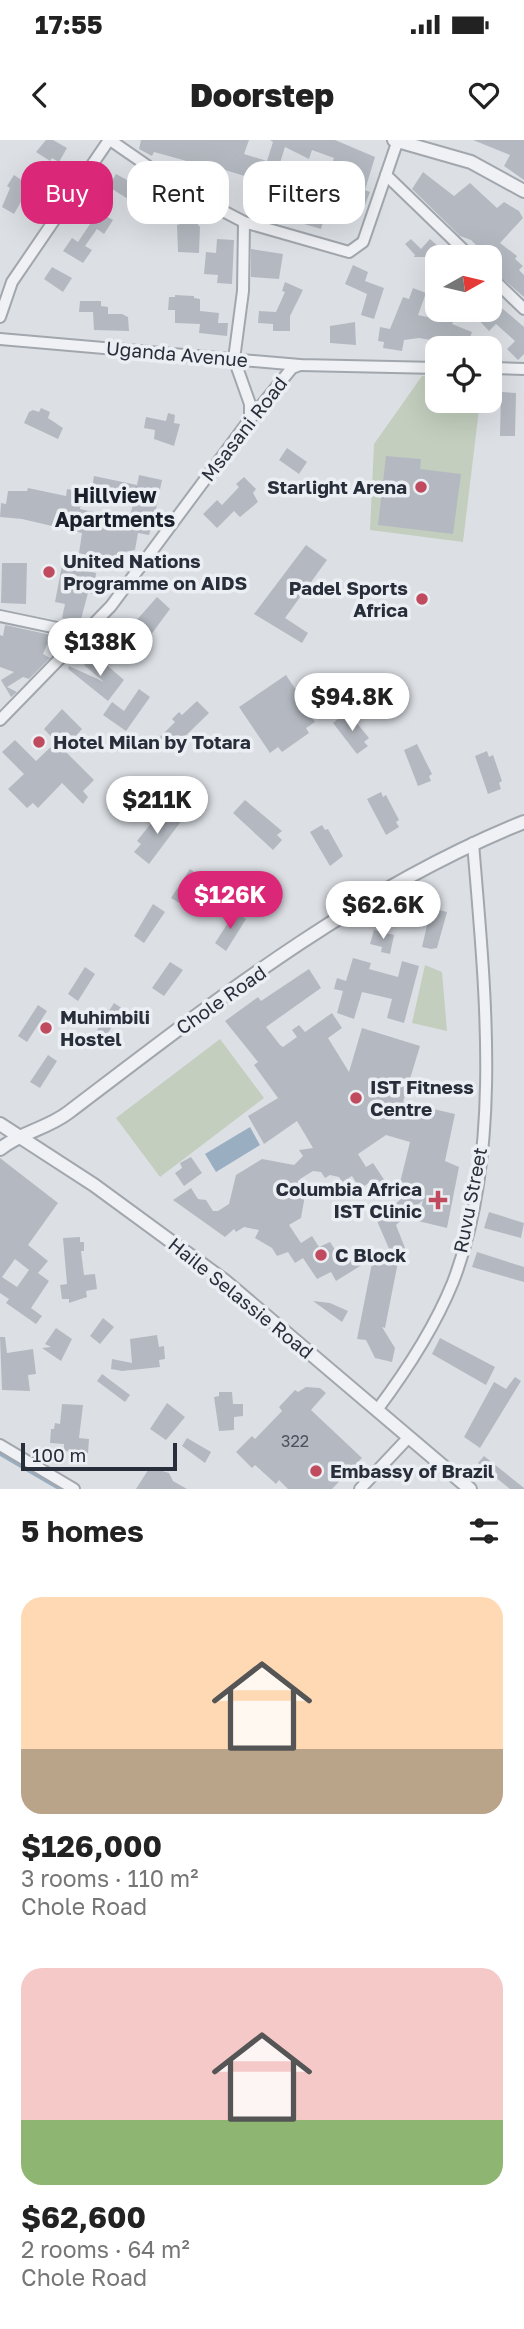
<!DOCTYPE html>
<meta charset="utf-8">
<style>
:root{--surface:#fff;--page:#f6f6f6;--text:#222;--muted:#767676;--accent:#db2777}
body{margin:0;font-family:"Golos Text",sans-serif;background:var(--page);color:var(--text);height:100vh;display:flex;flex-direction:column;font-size:26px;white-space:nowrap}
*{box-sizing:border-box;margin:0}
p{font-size:23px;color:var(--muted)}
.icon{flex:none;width:38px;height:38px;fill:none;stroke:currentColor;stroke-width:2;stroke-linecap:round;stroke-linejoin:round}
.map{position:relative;height:1349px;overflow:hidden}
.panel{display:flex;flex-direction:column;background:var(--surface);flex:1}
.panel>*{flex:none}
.top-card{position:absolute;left:21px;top:21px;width:483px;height:63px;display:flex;gap:14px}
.needle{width:46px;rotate:82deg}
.tools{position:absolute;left:425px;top:105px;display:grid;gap:14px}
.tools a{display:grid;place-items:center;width:77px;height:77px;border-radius:14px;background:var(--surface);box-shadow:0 7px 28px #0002;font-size:35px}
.scale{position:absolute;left:21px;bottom:18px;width:156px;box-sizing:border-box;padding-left:7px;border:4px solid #282e3a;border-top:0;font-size:19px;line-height:24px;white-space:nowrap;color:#282e3a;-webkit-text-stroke:5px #ebeff3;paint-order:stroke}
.price{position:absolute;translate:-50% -60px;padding:0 16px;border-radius:24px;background:#fff;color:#222;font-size:23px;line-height:46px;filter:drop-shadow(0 2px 4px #0008)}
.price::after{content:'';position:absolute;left:50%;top:42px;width:21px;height:16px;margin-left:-10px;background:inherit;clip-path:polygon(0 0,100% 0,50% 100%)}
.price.active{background:var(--accent);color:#fff}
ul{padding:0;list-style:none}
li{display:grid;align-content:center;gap:14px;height:371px;padding:0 21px}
li span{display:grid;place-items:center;height:217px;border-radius:21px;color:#555}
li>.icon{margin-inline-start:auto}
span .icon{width:126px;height:126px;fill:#fffc;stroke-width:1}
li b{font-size:30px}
h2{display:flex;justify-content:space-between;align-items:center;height:84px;padding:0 21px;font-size:30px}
.tag{padding:0 24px;border-radius:21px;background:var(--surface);box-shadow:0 7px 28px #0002;font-size:24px;line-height:63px}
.tag.active{background:var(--accent);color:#fff}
.status{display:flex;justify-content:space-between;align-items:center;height:49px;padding:0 35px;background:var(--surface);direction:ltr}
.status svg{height:19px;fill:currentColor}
header{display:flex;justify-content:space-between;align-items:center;height:91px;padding:0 21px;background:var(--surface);font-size:32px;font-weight:800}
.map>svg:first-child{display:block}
.green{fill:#c3cebe}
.water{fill:#9aaec2}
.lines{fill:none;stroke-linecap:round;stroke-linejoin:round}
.stream{stroke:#9aaec2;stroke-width:3.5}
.building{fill:#b4b9c1;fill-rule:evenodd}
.minor-casing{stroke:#a2a7ae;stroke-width:14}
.tertiary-casing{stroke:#a2a7ae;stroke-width:16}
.minor{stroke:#eff1f4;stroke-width:10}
.tertiary{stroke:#eff1f4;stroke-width:12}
.poi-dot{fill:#c14b5e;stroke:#ebeff3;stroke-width:2.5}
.labels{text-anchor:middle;stroke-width:7;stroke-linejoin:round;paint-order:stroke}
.number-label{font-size:16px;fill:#4b515c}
.street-label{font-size:19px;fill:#282e3a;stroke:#ebeff3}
.poi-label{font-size:19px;font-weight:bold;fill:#282e3a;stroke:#ebeff3;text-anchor:start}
.neighbourhood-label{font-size:21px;font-weight:bold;fill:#1a202b;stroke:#ebeff3}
</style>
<div class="status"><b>17:55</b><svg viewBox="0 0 49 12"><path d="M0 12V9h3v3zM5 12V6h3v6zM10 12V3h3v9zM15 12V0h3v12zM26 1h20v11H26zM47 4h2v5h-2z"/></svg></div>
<header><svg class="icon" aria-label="back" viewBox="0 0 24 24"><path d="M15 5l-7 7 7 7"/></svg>Doorstep<svg class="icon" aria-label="heart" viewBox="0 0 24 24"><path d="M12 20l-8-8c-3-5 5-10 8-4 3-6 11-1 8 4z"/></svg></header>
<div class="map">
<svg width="524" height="1349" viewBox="0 0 524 1349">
<rect width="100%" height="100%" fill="#dce0e5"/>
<g class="green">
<path d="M422 236H437L438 261H480L463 402 370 390 374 304Z"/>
<path d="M425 825 442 832 447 891 412 883Z"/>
<path d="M220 899 264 958 160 1037 116 978Z"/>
</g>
<path class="water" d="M250 987 260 1005 216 1032 205 1014Z"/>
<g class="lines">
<path class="stream" d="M0 1314 60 1349"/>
</g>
<g class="building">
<path d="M46 0H53L67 8 59 22 52 18 50 21 36 12Z"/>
<path d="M141 0H249L244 14 267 21 273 2 270 0H335L375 17 365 50 370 52 362 73 330 60 321 89 304 84 306 76 244 57 251 38 222 29 219 38 205 36 197 33 201 25 154 12 152 16 139 9ZM285 7 309 19 312 10 334 18 325 42 279 26Z"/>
<path d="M473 0H524V40L504 26 510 15Z"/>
<path d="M423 32 454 56 470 43 497 68 504 62 519 71 523 78 500 103 517 116 515 119 523 126 519 130 524 135V157L490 128V117H479L483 112 471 100 460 96 412 49Z"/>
<path d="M116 34 136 45 128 59 109 47Z"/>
<path d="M14 35 39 52 31 63 22 60 14 74 2 67 10 48 7 46Z"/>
<path d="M93 69 113 80 104 94 97 89 85 106 92 110 83 123 63 111 72 98 78 102 90 84 85 81Z"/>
<path d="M194 80 200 87 199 113 178 112 177 85Z"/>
<path d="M217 99 234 100 232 144 217 143 218 135 204 134 206 112 216 113Z"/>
<path d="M411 99 421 109 430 99 450 117H414L415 115 405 104Z"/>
<path d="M251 109 283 114 279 139 251 137Z"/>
<path d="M353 125 368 132 365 141 384 148 374 179 361 175 367 154 345 144Z"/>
<path d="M52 127 72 138 63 152 44 139Z"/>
<path d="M285 142 303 150 290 176V191H273V184L258 183 259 171 276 172 285 152 282 151Z"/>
<path d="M413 148 426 153 418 175 436 179 441 170H460L452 184 472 192 467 205 444 200 440 206 431 200 419 198 404 200 402 211 383 208 384 202 378 201 380 187 390 189 403 157 409 159Z"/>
<path d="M175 155 194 156V158L200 159V171L219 173 218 183H228L227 196 199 193 200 184 175 183V170H168L169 157H175Z"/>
<path d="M490 158 524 187V214L518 220 507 209 515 201 496 184 489 191 476 177 480 170H490Z"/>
<path d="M80 161H101V166L108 167V174H122L128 177 129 191 94 190 93 172H79Z"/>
<path d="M355 182 356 205 330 203V186Z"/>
<path d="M501 252 516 253 515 296H500Z"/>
<path d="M41 268 50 272 48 278 63 288 58 299 24 283 29 272 33 270 39 272Z"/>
<path d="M168 273 175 275 174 283 180 284 174 306 154 299 155 290 144 288 146 277 166 281Z"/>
<path d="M287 308 307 322 299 334 279 320Z"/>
<path d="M386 316 421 319 420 329 461 334 453 394 378 385Z"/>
<path d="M139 335 162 340 155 374 149 395 138 393 135 410 124 412 120 425 79 413 82 393 22 379 0 377 1 363 6 364 8 351H27L28 348 66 356 67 349 83 352 80 369 129 380 133 364 91 355 94 336 137 345Z"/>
<path d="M244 337 256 349 253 353 258 362 240 377 234 371 217 388 203 374 217 360 222 365 239 347 236 344Z"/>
<path d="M306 405 327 420 285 478 308 493 302 503 254 474Z"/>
<path d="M2 423H27L26 464 1 463Z"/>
<path d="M62 425 96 433 94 454 88 453 80 483 62 478 65 464 55 462Z"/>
<path d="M157 457 170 469 150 496 135 482Z"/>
<path d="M5 485 51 495 43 514 50 518 29 539 23 537 7 547 17 552 11 557 1 540 14 532 0 527V495L3 496Z"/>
<path d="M94 514 124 540 108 561 68 529 69 526 104 542 84 525Z"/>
<path d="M286 535 298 553 310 544 317 555 303 564 315 582 306 588 309 593 282 612 278 607 270 613 239 567Z"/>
<path d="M139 549 150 557 126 591 103 575 112 562 124 571Z"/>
<path d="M197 561 209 573 171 610 159 598 175 582 172 579 179 572 182 575Z"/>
<path d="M62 569 82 589 74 598 67 592 58 604 44 589Z"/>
<path d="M344 574 348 579 351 576 369 598 364 602 368 606 357 614 333 583Z"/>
<path d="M15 600 36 621 56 602 94 640 83 651 88 657 83 664 62 643 38 668 33 663 27 668 8 649 24 634 2 612Z"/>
<path d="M417 604 432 634 429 636 431 641 418 646 404 610Z"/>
<path d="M487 611 489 617 493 615 502 641 499 643 501 649 488 654 475 616Z"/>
<path d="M381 652 383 657 386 655 399 680 396 682 399 687 386 695 367 659Z"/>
<path d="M245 660 282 691 277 695 282 700 273 710 233 673Z"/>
<path d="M166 669 182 680 149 724 134 712 141 704 137 701 156 677 160 679Z"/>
<path d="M322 685 325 690 328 689 343 716 330 726 310 692Z"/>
<path d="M190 729 202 737 183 765 171 758Z"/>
<path d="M153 764 165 772 144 803 134 796Z"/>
<path d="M431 768 447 772 437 808 431 809 422 807Z"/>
<path d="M235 772 246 779 226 811 215 803Z"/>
<path d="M374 790 394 795 390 814 381 812 382 807 370 804Z"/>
<path d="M353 818 371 823 369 829 398 837 402 821 419 826 404 883 387 878 392 859 362 852 354 879 337 873 343 851 334 849 337 838 346 841Z"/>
<path d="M170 822 183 830 164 856 152 848Z"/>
<path d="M85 827 95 834 78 861 68 854Z"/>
<path d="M309 829 321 848 266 887 280 905 283 907 297 897 292 890 299 885 305 892 332 873 342 888 328 898 349 932 362 888 420 906 403 962 455 974 445 1021 459 1027 447 1088 418 1081 423 1060 396 1085 405 1108 403 1118 399 1117 385 1188 382 1187 395 1208 392 1222 375 1218 366 1200 357 1199 373 1118 336 1141 331 1132 317 1139 303 1118 295 1123 288 1112 277 1116 272 1108 255 1098 259 1090 244 1087 236 1092 234 1089 225 1097 173 1060 191 1048 198 1059 206 1060 213 1071H218L229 1064 236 1035 262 1019 294 1025 303 1016 299 1010 313 1008 297 981 264 1004 248 976 278 958 254 925 258 922 225 881 258 857 261 861ZM386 995 410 1002 397 1055 403 1057 377 1081 393 1118 365 1112 363 1109 352 1116 347 1106 336 1111 330 1102 319 1107 312 1096 301 1103 289 1085 301 1078 306 1050 300 1039 313 1031 321 1032 325 1038 330 1035 339 1037 342 1042 352 1036 360 1049 370 1042 376 1052 381 1049 393 1053 373 1023 366 1027 358 1014Z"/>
<path d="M114 863 123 869 103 901 94 895Z"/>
<path d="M38 865 47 871 27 902 18 896Z"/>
<path d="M48 915 57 921 40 948 30 942Z"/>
<path d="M191 1017 202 1033 184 1046 175 1033 182 1028 180 1023Z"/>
<path d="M0 1018 58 1063 28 1105 48 1121 38 1133 49 1141 31 1168 42 1176 36 1184 6 1163 9 1159 0 1153ZM15 1119 29 1130 17 1147 2 1137Z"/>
<path d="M489 1072 524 1083 521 1098 484 1088Z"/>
<path d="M80 1097V1102H84V1111H81L84 1135 95 1134 97 1149 86 1151 87 1157 69 1163V1159H62L60 1145 67 1144 63 1098Z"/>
<path d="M477 1112 524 1127V1142L472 1127Z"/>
<path d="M313 1161 330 1163 348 1171 342 1182Z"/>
<path d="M103 1178 114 1187 100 1204 90 1196Z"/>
<path d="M56 1188 72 1199 61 1221 42 1208 51 1207 45 1204Z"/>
<path d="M157 1195 159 1207 164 1206 165 1219 159 1220 160 1227 122 1231 111 1229 112 1219 132 1223 130 1199Z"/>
<path d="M0 1197H5L7 1213 33 1209 36 1234 28 1235 30 1251 2 1250Z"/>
<path d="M440 1198 495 1227 486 1245 432 1214Z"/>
<path d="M102 1234 130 1255 125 1262 97 1241Z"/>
<path d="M515 1237 521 1241 480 1308 464 1297 494 1242 506 1249Z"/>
<path d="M306 1247 320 1248 326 1253 311 1270 362 1318 332 1349H288L279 1340 276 1344 255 1325 252 1328 236 1312 252 1296 255 1299 282 1271 279 1267 295 1250 298 1252Z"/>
<path d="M219 1252H232L233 1264H243V1276L234 1277V1290L219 1291 214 1257 219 1256Z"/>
<path d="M167 1263 185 1277 166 1300 150 1289Z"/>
<path d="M62 1264 83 1265 79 1298 89 1299 88 1313 64 1311V1304L50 1303 51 1289H54L55 1283 60 1284Z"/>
<path d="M187 1298 211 1312 205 1323 182 1306Z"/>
<path d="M484 1316 524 1348V1349H510L489 1332 478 1323Z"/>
<path d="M150 1327 169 1333 173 1341 187 1349H136Z"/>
</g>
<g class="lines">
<g class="minor-casing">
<g id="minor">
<path d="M110 0 181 49 244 82 349 112 363 102 398 0"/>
<path d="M386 35 471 117"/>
<path d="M244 82 243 151 234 219 250 264V279"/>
<path d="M490 136 524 169"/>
<path d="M0 177 12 142 109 0"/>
<path d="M0 199 300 225 438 228"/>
<path d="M490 228 524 229"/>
<path d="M0 476 62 489 78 502"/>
<path d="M0 580 111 466 250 279 292 228 300 225"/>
<path d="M377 1270C407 1230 434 1189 453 1142 504 1010 484 840 473 703"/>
<path d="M0 1305 74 1349"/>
<path d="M360 1349 408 1298"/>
</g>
</g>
<g class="tertiary-casing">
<g id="tertiary">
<path d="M394 0 471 22 524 51"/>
<path d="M0 984 94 1045 225 1141 470 1349"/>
<path d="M0 1009C21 992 47 989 69 972 211 864 357 749 524 682"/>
</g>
</g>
<use href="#minor" class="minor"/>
<use href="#tertiary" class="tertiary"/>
</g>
<g class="poi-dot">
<circle cx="421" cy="347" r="7"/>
<circle cx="49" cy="432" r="7"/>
<circle cx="422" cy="459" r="7"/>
<circle cx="39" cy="602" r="7"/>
<circle cx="46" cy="888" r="7"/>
<circle cx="356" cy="958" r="7"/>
<path d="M434.5 1049.5h7v7h7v7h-7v7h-7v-7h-7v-7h7z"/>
<circle cx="321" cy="1115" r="7"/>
<circle cx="316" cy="1331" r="7"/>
</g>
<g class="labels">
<g class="number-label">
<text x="295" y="1307">322</text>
</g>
<g class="street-label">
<text transform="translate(177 214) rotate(5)" y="7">Uganda Avenue</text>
<text transform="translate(244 289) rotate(-52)" y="7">Msasani Road</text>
<text transform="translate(221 860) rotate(-35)" y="7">Chole Road</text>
<text transform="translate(470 1060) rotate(-79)" y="7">Ruvu Street</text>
<text transform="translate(241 1158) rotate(39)" y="7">Haile Selassie Road</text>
</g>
<g class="poi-label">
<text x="407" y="354" text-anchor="end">Starlight Arena</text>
<text x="63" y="428">United Nations<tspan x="63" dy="22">Programme on AIDS</tspan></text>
<text x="408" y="455" text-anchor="end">Padel Sports<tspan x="408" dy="22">Africa</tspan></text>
<text x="53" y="609">Hotel Milan by Totara</text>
<text x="60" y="884">Muhimbili<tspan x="60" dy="22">Hostel</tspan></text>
<text x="370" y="954">IST Fitness<tspan x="370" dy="22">Centre</tspan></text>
<text x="422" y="1056" text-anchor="end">Columbia Africa<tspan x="422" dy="22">IST Clinic</tspan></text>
<text x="335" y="1122">C Block</text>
<text x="330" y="1338">Embassy of Brazil</text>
</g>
<g class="neighbourhood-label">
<text x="115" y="363">Hillview<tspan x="115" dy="24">Apartments</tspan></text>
</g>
</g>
</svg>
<div class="tools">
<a><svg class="needle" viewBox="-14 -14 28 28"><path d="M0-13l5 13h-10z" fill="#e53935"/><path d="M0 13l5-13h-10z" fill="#767676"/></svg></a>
<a><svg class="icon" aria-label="locate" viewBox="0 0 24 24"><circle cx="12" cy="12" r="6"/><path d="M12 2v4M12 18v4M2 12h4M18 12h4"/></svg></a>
</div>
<div class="scale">100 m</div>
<b class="price" style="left:100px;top:538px">$138K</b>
<b class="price" style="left:352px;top:593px">$94.8K</b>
<b class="price" style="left:157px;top:696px">$211K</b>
<b class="price active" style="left:230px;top:791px">$126K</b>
<b class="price" style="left:383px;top:801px">$62.6K</b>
<div class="top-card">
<a class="tag active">Buy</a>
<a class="tag">Rent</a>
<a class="tag">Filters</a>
</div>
</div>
<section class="panel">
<h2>5 homes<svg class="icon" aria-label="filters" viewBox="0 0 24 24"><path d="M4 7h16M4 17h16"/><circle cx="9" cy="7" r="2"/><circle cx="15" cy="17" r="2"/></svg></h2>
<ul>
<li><span style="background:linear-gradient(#ffd9b3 70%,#b9a48a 0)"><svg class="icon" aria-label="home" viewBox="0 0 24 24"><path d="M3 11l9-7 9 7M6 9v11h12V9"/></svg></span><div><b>$126,000</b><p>3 rooms · 110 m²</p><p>Chole Road</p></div></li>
<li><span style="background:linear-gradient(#f6c9c9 70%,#8fb573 0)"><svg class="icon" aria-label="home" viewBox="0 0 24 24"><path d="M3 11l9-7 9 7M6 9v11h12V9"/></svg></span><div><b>$62,600</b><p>2 rooms · 64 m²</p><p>Chole Road</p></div></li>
</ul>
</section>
